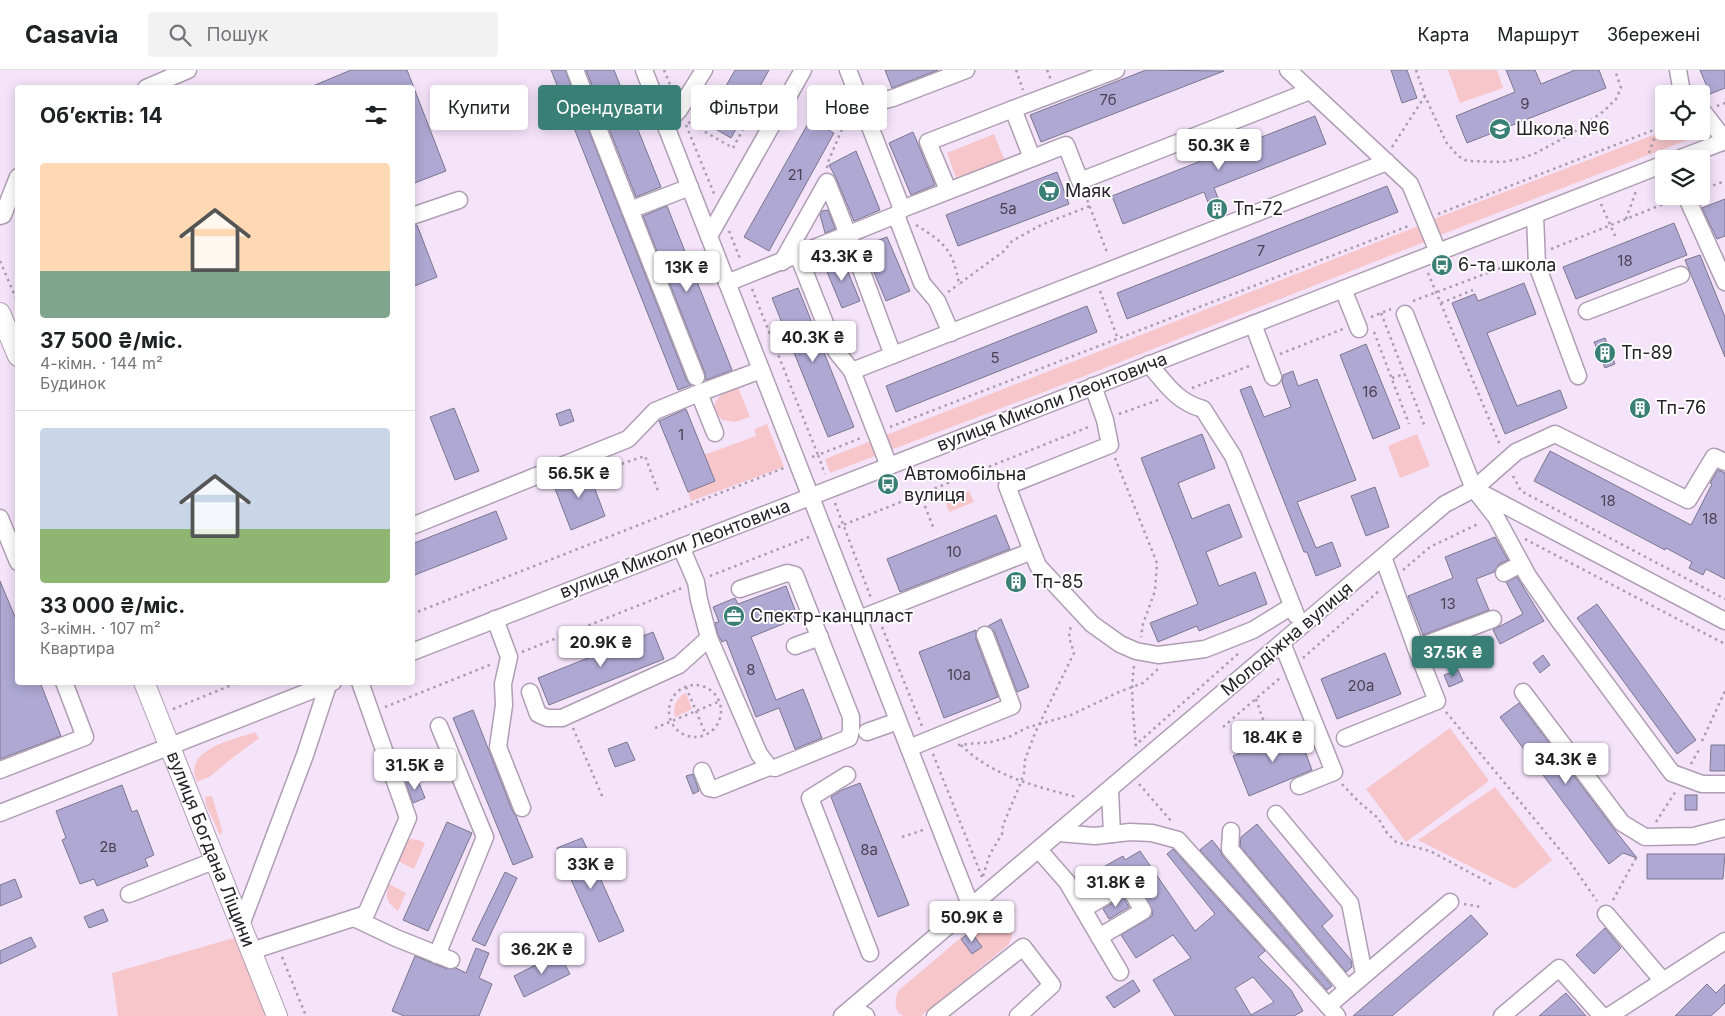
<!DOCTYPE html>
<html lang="uk">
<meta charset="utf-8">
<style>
:root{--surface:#fff;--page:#f2f2f2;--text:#202124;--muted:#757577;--line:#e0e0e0;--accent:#3a7f75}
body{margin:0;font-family:Inter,sans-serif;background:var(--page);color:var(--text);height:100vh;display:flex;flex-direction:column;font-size:19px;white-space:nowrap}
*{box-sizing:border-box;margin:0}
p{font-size:16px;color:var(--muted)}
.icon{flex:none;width:28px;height:28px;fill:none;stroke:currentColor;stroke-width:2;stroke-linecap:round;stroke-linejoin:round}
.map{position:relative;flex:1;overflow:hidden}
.details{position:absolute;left:15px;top:15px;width:400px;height:600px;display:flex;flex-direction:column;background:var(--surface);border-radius:5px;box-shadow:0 2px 12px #0003}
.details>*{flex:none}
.banner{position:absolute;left:430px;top:15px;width:475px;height:45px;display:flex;gap:10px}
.tools{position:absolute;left:1655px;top:15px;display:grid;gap:10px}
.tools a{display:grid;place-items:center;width:55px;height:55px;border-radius:5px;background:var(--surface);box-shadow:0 2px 12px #0003;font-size:25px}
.price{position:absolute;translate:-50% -42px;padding:0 11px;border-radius:5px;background:#fff;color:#222;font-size:16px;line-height:32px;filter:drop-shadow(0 1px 2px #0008)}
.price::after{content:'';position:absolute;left:50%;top:30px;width:15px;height:11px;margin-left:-8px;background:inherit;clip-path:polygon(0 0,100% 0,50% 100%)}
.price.on{background:var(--accent);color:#fff}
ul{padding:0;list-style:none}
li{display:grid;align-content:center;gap:10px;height:265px;padding:0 25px}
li+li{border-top:1px solid var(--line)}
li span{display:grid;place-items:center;height:155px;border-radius:5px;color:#555}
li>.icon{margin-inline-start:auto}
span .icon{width:90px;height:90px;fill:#fffc;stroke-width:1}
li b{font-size:21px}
h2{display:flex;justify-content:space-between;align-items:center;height:60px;padding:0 25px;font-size:21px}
.tag{padding:0 18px;border-radius:5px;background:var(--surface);box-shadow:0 2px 12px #0003;font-size:18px;line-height:45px}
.tag.on{background:var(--accent);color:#fff}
header{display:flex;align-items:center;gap:30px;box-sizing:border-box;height:70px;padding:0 25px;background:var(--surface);border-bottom:1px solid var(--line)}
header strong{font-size:24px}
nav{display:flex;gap:28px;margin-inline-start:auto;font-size:18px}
.search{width:350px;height:45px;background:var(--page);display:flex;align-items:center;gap:12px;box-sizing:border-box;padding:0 18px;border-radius:5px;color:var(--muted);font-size:19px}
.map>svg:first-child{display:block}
.green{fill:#f7c6ca}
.building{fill:#aea8d3;stroke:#7a778e;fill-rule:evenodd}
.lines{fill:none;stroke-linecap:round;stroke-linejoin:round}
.minor-casing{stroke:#af9eb3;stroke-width:19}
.major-casing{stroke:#af9eb3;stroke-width:22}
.path{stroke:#a99cad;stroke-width:2.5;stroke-dasharray:2.5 4;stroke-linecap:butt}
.minor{stroke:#fff;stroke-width:16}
.major{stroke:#fff;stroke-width:20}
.labels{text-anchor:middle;stroke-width:4;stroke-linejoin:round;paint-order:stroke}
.number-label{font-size:15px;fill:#494354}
.poi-label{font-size:18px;fill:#272129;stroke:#fff;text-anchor:start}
.street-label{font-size:18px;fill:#272129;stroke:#fff}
</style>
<header>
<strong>Casavia</strong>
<div class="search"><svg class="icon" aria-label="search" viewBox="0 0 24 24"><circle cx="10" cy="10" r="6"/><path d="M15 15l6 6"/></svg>Пошук</div>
<nav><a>Карта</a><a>Маршрут</a><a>Збережені</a></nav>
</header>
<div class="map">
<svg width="1725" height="946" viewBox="0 0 1725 946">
<rect width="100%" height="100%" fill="#f5e3fa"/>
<g class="green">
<path d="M1448 0H1497L1503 18 1460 33Z"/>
<path d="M1701 46 1708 62 1435 167 1429 151 1664 61H1701Z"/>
<path d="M994 64 1005 91 957 110 947 83Z"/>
<path d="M1421 155 1427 171 1049 320 830 403 825 389Z"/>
<path d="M738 317 750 347 735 352 722 350C705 330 722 324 738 317Z"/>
<path d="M767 354 784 397 691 431 688 422 715 411 704 385 756 366 754 359Z"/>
<path d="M1417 364 1430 396 1400 408 1388 376Z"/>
<path d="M969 421 974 432 949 442 945 431Z"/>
<path d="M686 623 692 639 675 647C672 637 676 628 686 623Z"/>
<path d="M1450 658 1489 711 1406 772 1366 719Z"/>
<path d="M255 662 259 668 227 692 211 706 197 712C182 679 233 670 255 662Z"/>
<path d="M1495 717 1552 790 1515 819 1418 770Z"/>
<path d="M212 726 222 760V763L220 765 206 735 205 727Z"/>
<path d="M411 769 419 770 425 773 414 799 398 791 407 770Z"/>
<path d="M389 814 406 823 398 841C386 831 385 829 389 814Z"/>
<path d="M996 845C1011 849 1017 862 1008 875L921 946C916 946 909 946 904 946 893 942 895 929 898 921L984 848Z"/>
<path d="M237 867 269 946H118L112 903Z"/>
</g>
<g class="building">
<path d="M351 0H407L446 101 412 114V18H308Z"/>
<path d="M551 0H565L687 311 691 315 678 320Z"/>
<path d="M586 0H614L661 117 636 127Z"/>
<path d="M735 0H769L731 68 705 53Z"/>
<path d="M885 0H938L892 18Z"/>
<path d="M1146 0 1224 1 1041 72 1030 45Z"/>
<path d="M1391 0H1407L1417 28 1402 33Z"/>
<path d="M1506 0H1535L1541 14 1575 0H1599L1606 18 1467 73 1456 46 1515 22Z"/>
<path d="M1700 0H1725V18L1710 24Z"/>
<path d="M1315 46 1326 74 1214 118 1224 143 1214 147 1204 122 1123 154 1112 126Z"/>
<path d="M810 50 834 63 769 181 744 167Z"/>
<path d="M913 62 935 115 911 125 889 73Z"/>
<path d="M856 81 880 140 854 151 836 108 829 95Z"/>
<path d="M1057 102 1069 134 958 176 946 145Z"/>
<path d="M1387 116 1398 142 1127 249 1117 223Z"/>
<path d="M1725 129V166L1717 169 1702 138Z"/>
<path d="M667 136 732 300 706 310 705 303 643 146Z"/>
<path d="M828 140 835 159 825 163 820 145 822 141Z"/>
<path d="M1674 153 1687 185 1576 229 1563 197Z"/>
<path d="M417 155 437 207 412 217V156Z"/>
<path d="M887 167 910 221 886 231 863 176Z"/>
<path d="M841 185 860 231 842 238 823 192Z"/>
<path d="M1700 185 1725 247V287L1685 190Z"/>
<path d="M1524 213 1536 244 1487 263 1517 336 1560 320 1567 338 1505 364 1452 233 1475 224 1478 231Z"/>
<path d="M798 218 854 357 828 367 772 228Z"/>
<path d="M1087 236 1097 262 896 342 886 316Z"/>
<path d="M1605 268 1615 294 1605 298 1594 272Z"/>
<path d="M1366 274 1400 358 1373 369 1340 285Z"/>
<path d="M1293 301 1298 316 1317 309 1356 410 1297 432 1316 478 1332 472 1341 496 1316 506 1307 482H1304L1240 320 1251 316 1264 347 1291 337 1282 312 1283 305Z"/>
<path d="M1642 328 1648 343 1637 348 1631 333Z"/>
<path d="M454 338 479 401 455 410 430 347Z"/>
<path d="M570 339 574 351 560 356 556 344Z"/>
<path d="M686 339 715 411 688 422 659 351Z"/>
<path d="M1202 364 1215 398 1178 413 1192 449 1229 434 1242 467 1206 482 1219 516 1255 502 1267 534 1199 561 1197 556 1158 572 1150 553 1198 534 1141 388Z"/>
<path d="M1550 381 1691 455 1712 414 1710 413 1718 400 1725 403V509L1706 499 1703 505 1689 498 1692 492 1666 478 1665 480 1534 411Z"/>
<path d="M587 398 605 446 571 460 552 411Z"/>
<path d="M1375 417 1389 457 1366 466 1351 426Z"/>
<path d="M496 441 507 469 412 506V474Z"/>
<path d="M996 445 1010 479 900 522 887 489Z"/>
<path d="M1495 467 1508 490 1499 494 1494 502 1476 509 1489 540 1423 565 1408 526 1453 508 1445 487Z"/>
<path d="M1020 503 1025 516 1012 521 1007 508Z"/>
<path d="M1517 507 1544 551 1500 574 1493 560 1523 544 1506 512Z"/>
<path d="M0 511 18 554V612H40L61 666 0 689Z"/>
<path d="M786 516 798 548 751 567 776 630 803 619 822 668 795 679 779 638 756 647 726 570 722 572 718 565 715 553 719 552 713 537 735 528 738 534Z"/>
<path d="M1597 534 1696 670 1677 684 1577 548Z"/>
<path d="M1001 549 1029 617 1017 622 994 561 988 556Z"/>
<path d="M976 560V569L998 627 944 648 919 582Z"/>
<path d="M653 562 664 589 549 635 538 608Z"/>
<path d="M1385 583 1401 624 1337 649 1321 609Z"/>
<path d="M1543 585 1550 595 1540 603 1533 593Z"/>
<path d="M1458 600 1463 611 1449 617 1444 605Z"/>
<path d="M1519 633 1614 759 1637 788 1623 783 1609 794 1500 647Z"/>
<path d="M473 640 513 742 516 746 533 787 513 795 453 648Z"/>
<path d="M1297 660 1312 700 1249 726 1233 686Z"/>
<path d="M627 672 635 690 615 697 608 679Z"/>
<path d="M1711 675H1725V701H1710Z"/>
<path d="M693 704 699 721 693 724 686 706Z"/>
<path d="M417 708 425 728 413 733 406 713Z"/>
<path d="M860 713 909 835 878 847 831 727 842 720Z"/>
<path d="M122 715 132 742 137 740 154 785 145 789 148 796 97 816 94 809 80 814 62 770 66 768 56 741Z"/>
<rect x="1685" y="725" width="12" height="15"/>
<path d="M447 752 472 763 428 861 403 850Z"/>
<path d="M1257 754 1333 846 1322 856 1351 890 1352 897 1346 902 1240 776 1241 767Z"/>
<path d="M582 768 624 861 599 872 557 778Z"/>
<path d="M1212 770 1220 780 1222 785 1332 916 1327 920 1200 780Z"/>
<path d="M1173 779 1265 881 1258 887 1291 920 1303 941 1294 946H1175L1153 910 1191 888 1173 865 1136 888 1121 865 1148 849 1152 846 1153 841 1132 805 1127 803 1122 804 1093 821 1092 820 1089 822 1082 809 1123 786 1125 790 1140 781 1195 861 1215 844 1167 784ZM1253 907 1274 932 1251 945 1235 918Z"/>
<path d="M1647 784H1725L1723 809H1647Z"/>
<path d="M505 802 517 808 485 876 472 870Z"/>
<path d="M15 809 22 827 0 836V815Z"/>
<path d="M1123 827 1129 837 1109 849 1103 839Z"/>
<path d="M103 839 108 851 89 858 84 847Z"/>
<path d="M1471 845 1488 864 1392 946H1353Z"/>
<path d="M1605 858 1621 878 1594 904 1576 885Z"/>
<path d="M971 862 982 877 972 884 961 869Z"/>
<path d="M31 867 36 877 0 894V881Z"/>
<path d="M476 878 489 883 479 908 492 914 479 946H404L392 941 415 886 447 899 456 898 466 903Z"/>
<path d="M559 883 570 904 524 927 514 906Z"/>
<path d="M1133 910 1140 921 1114 938 1106 927Z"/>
<path d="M1707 914 1716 923 1725 914V933L1711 946H1675Z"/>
<path d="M1566 923 1586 946H1539L1561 927Z"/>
</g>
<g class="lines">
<g class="minor-casing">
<g id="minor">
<path d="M575 0 696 307"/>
<path d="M644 0 971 837"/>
<path d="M848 0 902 139"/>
<path d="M1288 0 1410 114 1438 182"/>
<path d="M1678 0 1681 17 1685 24"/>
<path d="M146 18 188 0"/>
<path d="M862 36 893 28 966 0"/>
<path d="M1701 39 1725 70"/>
<path d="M665 55 679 40 704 0"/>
<path d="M1032 88 1013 39 1116 0"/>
<path d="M1678 89 1725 71"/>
<path d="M948 120 928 72 1013 39"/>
<path d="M1686 126 1725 212"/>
<path d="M630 140 690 117"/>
<path d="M896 145 922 213 937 231 951 263"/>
<path d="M1535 145 1537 195 1578 306"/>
<path d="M0 146 3 145 18 107"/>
<path d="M412 146 459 130"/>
<path d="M709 166 803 0"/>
<path d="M798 185 836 281 852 301 889 396"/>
<path d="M782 192 827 112C851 169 871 228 893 285"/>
<path d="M727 213 896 145 902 139 1066 75 1080 111 1310 21"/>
<path d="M1343 219 1359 259"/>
<path d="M1587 241 1681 205"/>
<path d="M1405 244 1474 419 1496 447 1528 506 1558 549 1672 703 1702 714H1725"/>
<path d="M1253 254 1273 307"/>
<path d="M1149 294C1166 314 1177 332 1203 339L1233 386 1296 545"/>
<path d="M852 301 1387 92"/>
<path d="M715 363 699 323 761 300"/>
<path d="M1474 419 1516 382 1555 364 1688 430 1714 387 1725 392"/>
<path d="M0 448 18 492"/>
<path d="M412 456 628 369 655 341 699 323"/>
<path d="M1032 481 1038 496 1092 554 1120 574 1136 581 1158 585 1205 579 1253 560 1292 536"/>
<path d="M1383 487 1416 578 1493 549"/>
<path d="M1504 503 1521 494"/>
<path d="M495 549 509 587 503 614 504 635 498 677 522 738"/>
<path d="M859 549 1032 481 1007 416 1110 375 1105 350 1093 316"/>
<path d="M709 568 759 684 769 697 775 698 849 668 851 660V647L795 505 787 503 740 519"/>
<path d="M1282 573 1334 702 1299 716"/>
<path d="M795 576 820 567"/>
<path d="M412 582 1664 94"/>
<path d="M530 622 538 644 547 648H562L679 595 709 568 699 530 696 512 681 477"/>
<path d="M1523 622 1622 753 1645 767 1694 766 1725 758"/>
<path d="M867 662 898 651"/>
<path d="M1345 668 1437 631 1416 578"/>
<path d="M909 678 1012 636 985 565"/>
<path d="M0 700 85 667 64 612"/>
<path d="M702 701 709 718 714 719 769 697"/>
<path d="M847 705 810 728 870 883"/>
<path d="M1110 720 1112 764"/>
<path d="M0 743 333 612"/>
<path d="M1276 744 1350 833 1364 904"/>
<path d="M1231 761 1230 779 1347 918"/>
<path d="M1059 763 1095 766 1130 762 1152 763 1178 770 1337 946"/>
<path d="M1039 780 1067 812 1120 902"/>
<path d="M129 824 216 790"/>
<path d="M1083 839 1127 813 1143 841 1099 867"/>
<path d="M1606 844 1663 911"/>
<path d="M354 848 396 868 451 890"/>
<path d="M241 855 305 685 328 615"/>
<path d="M251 881 366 844 408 748 360 612"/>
<path d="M437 885 485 767 439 656"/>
<path d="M1328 936 1450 832"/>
<path d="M852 938 866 946"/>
<path d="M842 946 1445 434 1474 419 1725 551"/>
<path d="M935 946 1023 877 1052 915 1018 946"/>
<path d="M1502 946 1559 898 1602 946"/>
<path d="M1609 946 1725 871"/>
</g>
</g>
<g class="major-casing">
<g id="major">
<path d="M0 243 18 286"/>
<path id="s1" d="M144 612 277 946"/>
</g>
</g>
<g class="path">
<path d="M664 0 673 22"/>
<path d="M1016 0 1023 20"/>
<path d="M1047 0 1051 10"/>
<path d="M1416 0 1425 26 1446 72 1458 86 1467 91 1503 92 1519 89 1534 84 1571 64 1604 41 1616 29 1621 18 1615 0"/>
<path d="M1717 36 1725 33"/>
<path d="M688 52 733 78 749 48"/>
<path d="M686 55 715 126"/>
<path d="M1392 77 1425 26"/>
<path d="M1649 83 1658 58"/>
<path d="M827 98 828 92 848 45"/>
<path d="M1701 120 1725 111"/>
<path d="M1085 124 1108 185"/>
<path d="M1601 134 1616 168"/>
<path d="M1438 144 1664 56"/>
<path d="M1626 149 1636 121"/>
<path d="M916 155C945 173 953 180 959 214L1004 181 1012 171 1041 155 1090 136"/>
<path d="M729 161 741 191"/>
<path d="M1551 179 1671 131"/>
<path d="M0 191 18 233"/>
<path d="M1428 203 1500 375"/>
<path d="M752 219 818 385 861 368"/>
<path d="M1100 221 1118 269"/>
<path d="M948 222 959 214"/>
<path d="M1413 231 1522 190"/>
<path d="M1441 233 1473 220"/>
<path d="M1381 243 1425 357"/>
<path d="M1371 247 1391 239"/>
<path d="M1374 262 1409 354"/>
<path d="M1280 284 1343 259"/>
<path d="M1392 308 1404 304"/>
<path d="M1192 318 1252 295"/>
<path d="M1119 344 1161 329"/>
<path d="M890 357 1411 155"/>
<path d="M812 387 818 385 825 404"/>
<path d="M1115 388 1157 493 1155 521 1143 554 1141 567"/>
<path d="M597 402 645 386 658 421"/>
<path d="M1513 406 1521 421 1725 529"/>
<path d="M920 424 934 459"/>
<path d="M835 433 871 528"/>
<path d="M838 457 1091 356"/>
<path d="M1525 469 1725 574"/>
<path d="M1403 500 1430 477 1480 453"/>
<path d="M710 506 809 467"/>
<path d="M412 544 784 398"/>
<path d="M882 557 922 656"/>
<path d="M522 582 682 518"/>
<path d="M1303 588 1380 520"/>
<path d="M1134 596C1130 624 1134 650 1136 678"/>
<circle cx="695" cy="641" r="26"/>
<path d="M686 617 706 665"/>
<path d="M1256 629 1268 664"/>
<path d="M385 637 492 594"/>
<path d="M173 639 239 612"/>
<path d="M1446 642 1570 792 1597 831"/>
<path d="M1223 657 1280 608"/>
<path d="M573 658 603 728"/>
<path d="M655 658 720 631"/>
<path d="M1702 671 1725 621"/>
<path d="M1139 672 1240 582"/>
<path d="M958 675 991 672 1009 667 1026 658 1071 645 1119 622 1143 613 1158 599"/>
<path d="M961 675C992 706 1035 716 1076 727"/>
<path d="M933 684 982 807"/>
<path d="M1691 694 1700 678"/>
<path d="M1139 714 1172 752"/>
<path d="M1342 714 1358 731 1378 748 1387 763 1396 772 1430 781 1493 815"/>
<path d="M1656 752 1676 721"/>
<path d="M902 767 926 759"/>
<path d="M983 806 990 784 1002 764 1003 755 1019 717 1024 703 1025 690 1035 663 1074 583 1069 567 1071 555"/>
<path d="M1613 830 1636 788"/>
<path d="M1464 834 1481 837"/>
<path d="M282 887 306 946"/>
</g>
<use href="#minor" class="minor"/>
<use href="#major" class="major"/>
</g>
<defs>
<g id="school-disc" transform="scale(1.125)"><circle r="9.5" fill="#3a7f75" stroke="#fff"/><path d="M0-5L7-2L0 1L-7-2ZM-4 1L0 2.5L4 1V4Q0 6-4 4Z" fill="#fff"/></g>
<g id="supermarket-disc" transform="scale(1.125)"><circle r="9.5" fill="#3a7f75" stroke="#fff"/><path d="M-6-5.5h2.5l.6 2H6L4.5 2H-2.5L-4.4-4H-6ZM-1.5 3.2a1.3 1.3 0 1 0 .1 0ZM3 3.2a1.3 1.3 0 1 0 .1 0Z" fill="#fff"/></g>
<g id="building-disc" transform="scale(1.125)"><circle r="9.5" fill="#3a7f75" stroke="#fff"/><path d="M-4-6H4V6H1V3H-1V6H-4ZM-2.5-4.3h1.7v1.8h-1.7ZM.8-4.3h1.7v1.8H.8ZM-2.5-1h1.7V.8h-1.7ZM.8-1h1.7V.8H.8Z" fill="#fff"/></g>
<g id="bus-disc" transform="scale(1.125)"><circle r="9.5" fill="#3a7f75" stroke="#fff"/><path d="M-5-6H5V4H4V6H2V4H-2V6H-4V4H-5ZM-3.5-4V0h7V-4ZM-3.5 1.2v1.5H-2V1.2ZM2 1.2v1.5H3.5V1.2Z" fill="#fff"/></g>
<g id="office-disc" transform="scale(1.125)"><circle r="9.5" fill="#3a7f75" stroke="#fff"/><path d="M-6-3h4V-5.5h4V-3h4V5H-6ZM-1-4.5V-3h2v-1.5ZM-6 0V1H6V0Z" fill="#fff"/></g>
</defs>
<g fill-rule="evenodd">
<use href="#school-disc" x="1500" y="59"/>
<use href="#supermarket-disc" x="1049" y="121"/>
<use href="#building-disc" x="1217" y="139"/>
<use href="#bus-disc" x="1442" y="195"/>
<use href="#building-disc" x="1605" y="283"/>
<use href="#building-disc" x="1640" y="338"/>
<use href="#bus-disc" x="888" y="414"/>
<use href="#building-disc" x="1016" y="512"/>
<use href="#office-disc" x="734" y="546"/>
</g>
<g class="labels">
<g class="number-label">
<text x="1108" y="35">7б</text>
<text x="1525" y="39">9</text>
<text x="795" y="110">21</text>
<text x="1008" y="144">5а</text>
<text x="1261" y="186">7</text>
<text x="1625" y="196">18</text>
<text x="995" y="293">5</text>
<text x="1370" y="327">16</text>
<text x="681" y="370">1</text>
<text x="1608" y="436">18</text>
<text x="1710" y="454">18</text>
<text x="954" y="487">10</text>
<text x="1448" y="539">13</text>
<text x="751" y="605">8</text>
<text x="959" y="610">10а</text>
<text x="1361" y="621">20а</text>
<text x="108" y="782">2в</text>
<text x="869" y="785">8а</text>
</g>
<g class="poi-label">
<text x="1516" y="65">Школа №6</text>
<text x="1065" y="127">Маяк</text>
<text x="1233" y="145">Тп-72</text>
<text x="1458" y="201">6-та школа</text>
<text x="1621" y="289">Тп-89</text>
<text x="1656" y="344">Тп-76</text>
<text x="904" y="410">Автомобільна<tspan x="904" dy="21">вулиця</tspan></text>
<text x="1032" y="518">Тп-85</text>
<text x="750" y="552">Спектр-канцпласт</text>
</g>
<g class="street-label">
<text transform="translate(1052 332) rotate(-21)" y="6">вулиця Миколи Леонтовича</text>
<text transform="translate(675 479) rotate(-21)" y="6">вулиця Миколи Леонтовича</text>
<text transform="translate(1287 569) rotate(-40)" y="6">Молодіжна вулиця</text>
<text dy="6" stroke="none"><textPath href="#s1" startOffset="180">вулиця Богдана Ліщини</textPath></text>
</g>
</g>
</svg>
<div class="tools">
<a><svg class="icon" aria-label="locate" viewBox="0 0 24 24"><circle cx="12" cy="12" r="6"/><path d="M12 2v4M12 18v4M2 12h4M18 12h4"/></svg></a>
<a><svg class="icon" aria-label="layers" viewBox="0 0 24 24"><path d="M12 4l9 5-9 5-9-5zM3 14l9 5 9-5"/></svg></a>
</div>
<b class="price" style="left:1219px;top:101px">50.3K ₴</b>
<b class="price" style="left:842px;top:212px">43.3K ₴</b>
<b class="price" style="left:687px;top:223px">13K ₴</b>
<b class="price" style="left:813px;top:293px">40.3K ₴</b>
<b class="price" style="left:579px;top:429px">56.5K ₴</b>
<b class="price" style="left:601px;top:598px">20.9K ₴</b>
<b class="price on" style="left:1453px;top:608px">37.5K ₴</b>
<b class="price" style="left:1273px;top:693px">18.4K ₴</b>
<b class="price" style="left:1566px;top:715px">34.3K ₴</b>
<b class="price" style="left:415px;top:721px">31.5K ₴</b>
<b class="price" style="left:591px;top:820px">33K ₴</b>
<b class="price" style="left:1116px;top:838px">31.8K ₴</b>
<b class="price" style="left:972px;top:873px">50.9K ₴</b>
<b class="price" style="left:542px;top:905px">36.2K ₴</b>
<div class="banner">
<a class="tag">Купити</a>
<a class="tag on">Орендувати</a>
<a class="tag">Фільтри</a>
<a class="tag">Нове</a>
</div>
<section class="details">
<h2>Об’єктів: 14<svg class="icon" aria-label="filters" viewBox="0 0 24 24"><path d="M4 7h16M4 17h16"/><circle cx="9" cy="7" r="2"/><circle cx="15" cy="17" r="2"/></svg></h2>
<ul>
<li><span style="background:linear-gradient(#ffd9b3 70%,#7fa58c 0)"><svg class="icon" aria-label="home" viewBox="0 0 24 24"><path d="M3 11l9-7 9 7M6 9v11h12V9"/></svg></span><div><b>37 500 ₴/міс.</b><p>4-кімн. · 144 m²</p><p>Будинок</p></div></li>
<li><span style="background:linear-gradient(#c9d6e8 65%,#8fb573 0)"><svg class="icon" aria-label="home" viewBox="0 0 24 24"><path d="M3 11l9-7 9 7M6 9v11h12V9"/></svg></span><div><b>33 000 ₴/міс.</b><p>3-кімн. · 107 m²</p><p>Квартира</p></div></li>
</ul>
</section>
</div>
